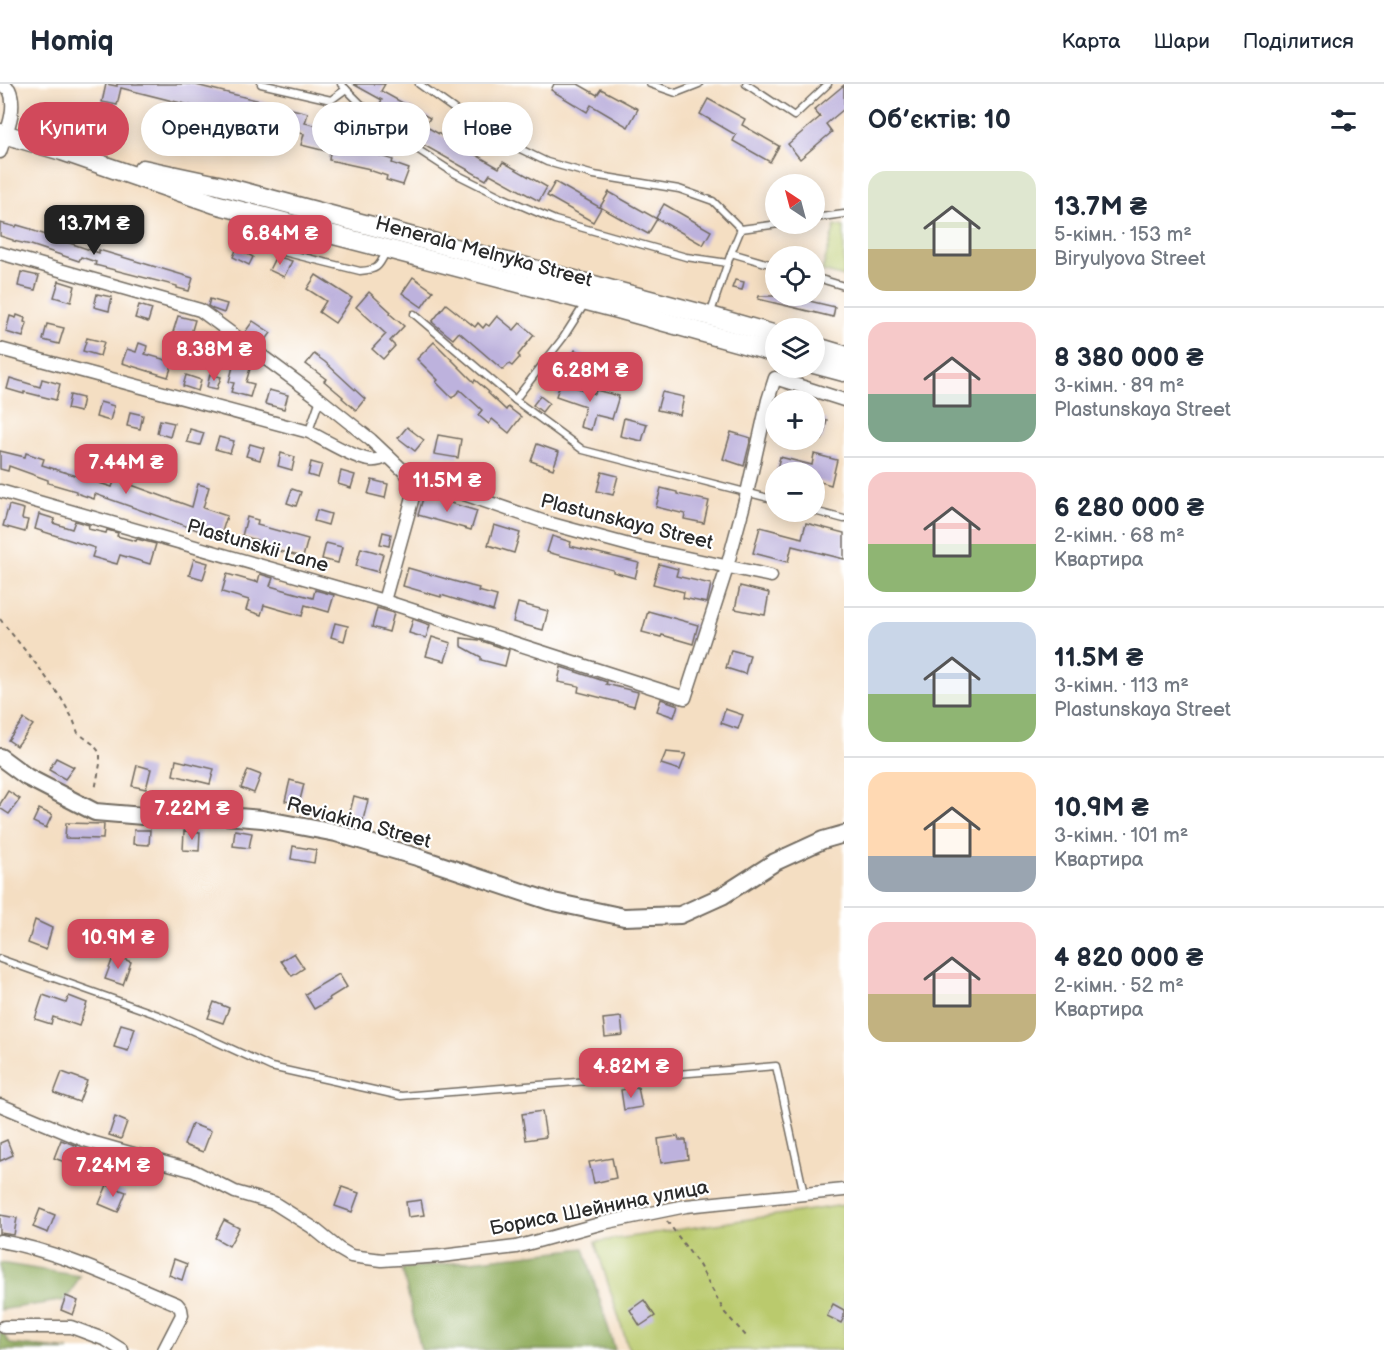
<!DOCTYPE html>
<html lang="uk">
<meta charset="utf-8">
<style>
:root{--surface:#fff;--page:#f6f6f7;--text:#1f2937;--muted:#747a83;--line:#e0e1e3;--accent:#d1495b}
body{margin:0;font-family:"Balsamiq Sans",sans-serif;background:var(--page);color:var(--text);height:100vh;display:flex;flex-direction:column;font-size:22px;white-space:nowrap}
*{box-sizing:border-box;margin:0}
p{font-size:20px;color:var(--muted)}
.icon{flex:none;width:33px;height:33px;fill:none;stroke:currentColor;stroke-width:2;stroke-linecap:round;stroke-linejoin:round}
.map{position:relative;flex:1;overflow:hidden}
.side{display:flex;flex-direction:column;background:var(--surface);width:540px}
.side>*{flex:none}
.hud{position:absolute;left:18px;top:18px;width:570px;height:54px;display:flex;gap:12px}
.needle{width:39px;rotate:324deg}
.buttons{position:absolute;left:765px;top:90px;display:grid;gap:12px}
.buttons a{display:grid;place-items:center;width:60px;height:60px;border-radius:50%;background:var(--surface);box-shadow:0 3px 15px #0003;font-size:30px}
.price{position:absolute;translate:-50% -51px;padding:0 14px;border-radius:12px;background:var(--accent);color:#fff;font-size:20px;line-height:39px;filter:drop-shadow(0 2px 3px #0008)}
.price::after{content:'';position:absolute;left:50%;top:36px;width:18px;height:14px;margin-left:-9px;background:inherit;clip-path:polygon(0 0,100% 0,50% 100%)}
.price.selected{background:#222;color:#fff}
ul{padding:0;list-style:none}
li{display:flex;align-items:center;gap:18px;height:150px;padding:0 24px}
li+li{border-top:2px solid var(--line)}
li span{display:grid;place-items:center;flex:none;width:168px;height:120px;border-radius:18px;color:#555}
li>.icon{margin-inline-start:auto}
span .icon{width:72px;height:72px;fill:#fffc;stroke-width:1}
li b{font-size:26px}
h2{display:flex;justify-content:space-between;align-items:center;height:72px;padding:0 24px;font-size:26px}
.chip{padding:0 21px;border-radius:27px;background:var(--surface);box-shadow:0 3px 15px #0003;font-size:21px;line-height:54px}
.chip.selected{background:var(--accent);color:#fff}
header{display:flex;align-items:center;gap:36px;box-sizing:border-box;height:84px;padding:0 30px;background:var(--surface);border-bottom:2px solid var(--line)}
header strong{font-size:28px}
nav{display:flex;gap:33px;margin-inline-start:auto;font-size:21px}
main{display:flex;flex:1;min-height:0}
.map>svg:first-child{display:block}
.green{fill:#baca6d;stroke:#727a4c;stroke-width:1.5}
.forest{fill:#93ae60;stroke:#5f6c46;stroke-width:1.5}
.building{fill:#bdb2dd}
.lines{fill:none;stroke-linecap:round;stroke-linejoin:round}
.lane-casing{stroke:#716a60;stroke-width:9}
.street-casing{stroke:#716a60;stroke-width:15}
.secondary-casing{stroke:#716a60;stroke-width:20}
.primary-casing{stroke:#716a60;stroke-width:21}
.path{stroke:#716a60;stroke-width:2;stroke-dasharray:4.5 4.5;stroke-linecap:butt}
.lane{stroke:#fff;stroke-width:6}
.street{stroke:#fff;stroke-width:12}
.secondary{stroke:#fff;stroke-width:16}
.primary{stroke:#fff;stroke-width:18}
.labels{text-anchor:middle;stroke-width:4.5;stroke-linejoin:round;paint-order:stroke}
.street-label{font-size:20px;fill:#2b2b2b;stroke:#fff}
</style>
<header>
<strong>Homiq</strong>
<nav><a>Карта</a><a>Шари</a><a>Поділитися</a></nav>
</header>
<main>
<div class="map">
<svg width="844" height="1266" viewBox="0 0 844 1266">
<rect width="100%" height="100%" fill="#fff"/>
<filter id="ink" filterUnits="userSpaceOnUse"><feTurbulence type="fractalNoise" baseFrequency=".0167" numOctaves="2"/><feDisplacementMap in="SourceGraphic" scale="12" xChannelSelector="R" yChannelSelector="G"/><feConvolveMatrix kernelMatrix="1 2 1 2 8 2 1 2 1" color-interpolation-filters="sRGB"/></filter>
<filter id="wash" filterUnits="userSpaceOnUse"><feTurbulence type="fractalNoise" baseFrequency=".008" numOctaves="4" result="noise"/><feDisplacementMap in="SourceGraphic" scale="24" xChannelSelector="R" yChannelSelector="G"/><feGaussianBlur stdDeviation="1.35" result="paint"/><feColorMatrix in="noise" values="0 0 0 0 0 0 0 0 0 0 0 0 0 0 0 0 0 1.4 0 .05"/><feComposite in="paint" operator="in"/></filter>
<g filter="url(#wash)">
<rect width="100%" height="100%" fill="#f4dec2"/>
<g class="green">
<path d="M835 141 844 143V193L822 187Z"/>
<path d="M844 1121V1266H629L595 1158Z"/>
</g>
<g class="forest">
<path d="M584 1164 615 1266H421L402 1185Z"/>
<path d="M0 1179 80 1192 66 1216 0 1226Z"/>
<path d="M0 1245 10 1260 69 1266H0Z"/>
</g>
<g id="blocks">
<g class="building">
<path d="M106 0 117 2V0H192L308 29 305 39 323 43 320 53 368 64 367 67 393 76 392 79 409 85 403 101 386 96 387 92 369 86 370 85 329 76 330 68 301 61 304 50 121 4 117 21 102 18Z"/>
<path d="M353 0H385L381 7 430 34 425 42 499 84 503 78 547 103 539 117 490 90 486 96 420 59 425 51 377 24 382 16Z"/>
<path d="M554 0H578L597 11 601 5 638 25 628 43 591 21 587 28 551 6Z"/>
<path d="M844 1V25L826 40 832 48 800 75 788 60 820 33 814 26Z"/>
<path d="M708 15 745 35 742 41 779 62 770 78 733 57 736 51 700 30Z"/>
<path d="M555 98 601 124 593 138 547 112Z"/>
<path d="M609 108 657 135 648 150 600 123Z"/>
<path d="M664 120 711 147 703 161 656 134Z"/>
<path d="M0 139 16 143 17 141 31 145V146L99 169V166L193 194 189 207 177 204V202L95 181 96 178 81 173 79 177 31 161 13 157V156L0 152Z"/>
<path d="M237 164 253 173 249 181 233 173Z"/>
<path d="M276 172 292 177 284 193 269 186Z"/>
<path d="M21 188 39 192 35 206 18 202Z"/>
<path d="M316 191 352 214 335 239 319 228 326 217 307 205Z"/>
<path d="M413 193 433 207 422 223 402 209Z"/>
<path d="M735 196 744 198 742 206 732 204Z"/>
<path d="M59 197 75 202 71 218 54 213Z"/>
<path d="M369 208 391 228 390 230 404 242 390 257 395 262 383 275 372 265 386 250 356 223Z"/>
<path d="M97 210 112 213 109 227 94 223Z"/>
<path d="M759 212H788L835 223 833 233 758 215Z"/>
<path d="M210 215 227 220 224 229 213 225 208 222Z"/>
<path d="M446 220 475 243 478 239 483 244 486 240 489 242 497 232 514 246 520 239 534 251 518 271 520 273 512 282 509 280 503 286 459 248 453 255 432 238Z"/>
<path d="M139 221 152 225 148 238 135 234Z"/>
<path d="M17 231 25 234 24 238 27 239 23 253 6 248 10 232 16 234Z"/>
<path d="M178 232 195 236 190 253 173 248Z"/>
<path d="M253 237 271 249 263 260 245 248Z"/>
<path d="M47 240 64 244 59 260 43 256Z"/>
<path d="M87 254 104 258 100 272 83 267Z"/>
<path d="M434 258 474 298 475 296 489 308 488 309 506 326 508 323 521 333 509 349 492 335 489 340 478 331 482 326 460 306 452 314 436 298 438 296 417 275Z"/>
<path d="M139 259 147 262 145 270 173 278 168 293 122 279 127 265 136 268Z"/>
<path d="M575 266 596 276 588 290 568 280Z"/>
<path d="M237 267 244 269 253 275 246 298 254 300 250 313 231 308 234 299 229 298Z"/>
<path d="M314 270 325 278 365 315 356 326 342 314 343 313 324 297 326 295 306 280Z"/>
<path d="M210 290 221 293 217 305 207 303Z"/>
<path d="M186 291 201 296 198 307 183 302Z"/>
<path d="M10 294 40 303 42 295 60 300 56 316 24 308V310L7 305Z"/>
<path d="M561 298 595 310 596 306 619 312 612 335 595 331 591 346 580 343 585 322 556 312Z"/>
<path d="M269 306 288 311 284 325 265 320Z"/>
<path d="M662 308 684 313 680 331 657 326Z"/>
<path d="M70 311 83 314 80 328 67 325Z"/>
<path d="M540 312 549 319 542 328 533 321Z"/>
<path d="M100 318 114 322 110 337 96 333Z"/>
<path d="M130 328 143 331 140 345 127 342Z"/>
<path d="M814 333 827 336 822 356 814 355Z"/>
<path d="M624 334 647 340 642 357 620 352Z"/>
<path d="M160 336 174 339 170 353 157 349Z"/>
<path d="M407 343 424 356 415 367 398 354Z"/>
<path d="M190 345 204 349 200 361 187 358Z"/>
<path d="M731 348 751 354 744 382 723 375Z"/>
<path d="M438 351 461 355 458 374 434 370Z"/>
<path d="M219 353 234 357 230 369 215 365Z"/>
<path d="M250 360 264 364 260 376 246 372Z"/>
<path d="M537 360 559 368 553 385 531 377Z"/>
<path d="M0 367 25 373 26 369 44 375 42 381 112 403 115 395 192 423 198 400 209 403 203 424 227 432 220 454 95 410 94 415 76 409V407L48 399V396L9 382 8 387 0 385Z"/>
<path d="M281 369 295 373 292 386 278 382Z"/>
<path d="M814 370 837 376 831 401 814 396V388H776L780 373 812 381Z"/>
<path d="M311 378 322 381 318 394 308 391Z"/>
<path d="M341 387 355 391 351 404 338 400Z"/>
<path d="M602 388 618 392 613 411 597 407Z"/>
<path d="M372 396 388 400 385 414 368 410Z"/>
<path d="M661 404 677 408V410L709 417 704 439 684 435 685 430 656 423Z"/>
<path d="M292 405 301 408 296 422 287 419Z"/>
<path d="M424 411 477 427 471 446 418 431Z"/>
<path d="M9 421 24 425 22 435 28 436 25 448 3 442Z"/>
<path d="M317 426 331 430 328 441 314 437Z"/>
<path d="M39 430 55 435 53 439 72 445 75 437 89 441 88 445 106 449 107 446 118 449 117 452 136 457 137 455 156 460 150 480 120 471 117 480 92 473 95 464 35 445Z"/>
<path d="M247 433 258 436 257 441 308 455 303 473 256 461 257 456 242 452Z"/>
<path d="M806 439 844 449V475L792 462 788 478 753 469 760 443 802 454Z"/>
<path d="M494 441 520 449 514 469 488 461Z"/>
<path d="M383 448 391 450 389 462 380 460Z"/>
<path d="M552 452 571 458 570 462 639 479 635 494 613 488V486L547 468Z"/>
<path d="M326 459 342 463 338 479 322 475Z"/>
<path d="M361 464 383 470 378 488 356 482Z"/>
<path d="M194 475 208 479 203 495 189 491Z"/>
<path d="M659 480 678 485 676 492 711 500 707 519 683 514 684 508 653 500Z"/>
<path d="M408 484 471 502 479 504 478 507 497 512 493 527 441 511V513L403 502Z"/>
<path d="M227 490 255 498V497L258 498 260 490 273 494 270 502 313 514 315 506 334 511 329 528 305 521 302 532 264 521 261 531 246 526 249 516 222 508Z"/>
<path d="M740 502 769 509 765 531 735 525Z"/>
<path d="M518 519 548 527 543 546 513 538Z"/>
<path d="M377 524 394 529 389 548 372 543Z"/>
<path d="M648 527 698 541 693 560 662 551 661 553 642 548Z"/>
<path d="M413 535 430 541 426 554 409 549Z"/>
<path d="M335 539 348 542 344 557 331 553Z"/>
<path d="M432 553 451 559 445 577 426 572Z"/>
<path d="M461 554 479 556 509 566 505 582 481 576V573L461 562Z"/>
<path d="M731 566 750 571 745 590 726 584Z"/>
<path d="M561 583 607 598 606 600 638 608 634 622 578 608 579 602 558 598Z"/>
<path d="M661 615 678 621 674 633 657 627Z"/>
<path d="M725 625 743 631 738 645 721 639Z"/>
<path d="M24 635 33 641 17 662 8 656Z"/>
<path d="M666 668 686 670 680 686 661 680Z"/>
<path d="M56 674 74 683 65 695 49 686Z"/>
<path d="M176 676 214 685 210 700 173 691Z"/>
<path d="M137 681 151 685 146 705 132 702Z"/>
<path d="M248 686 261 691 254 709 241 704Z"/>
<path d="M290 696 304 700 299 720 285 717Z"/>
<path d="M8 707 20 715 9 730 0 724V720Z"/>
<path d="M354 712 368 716 363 736 349 732Z"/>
<path d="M39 725 52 731 46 744 33 738Z"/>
<path d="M66 739 104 740 103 755 65 754Z"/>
<path d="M134 746H150L149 761 133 760Z"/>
<path d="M235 746 252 749 249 764 233 762Z"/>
<path d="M184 747 200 748 199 767 183 766Z"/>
<path d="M293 762 316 766 314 779 291 775Z"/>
<path d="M35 836 52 844 46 866 28 859Z"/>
<path d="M294 869 304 884 292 892 281 877Z"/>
<path d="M114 871 131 878 123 901 105 895Z"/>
<path d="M339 890 347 903 329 914 330 916 314 925 305 910Z"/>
<path d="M43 911 66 919 69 912 87 919 79 942 53 933 51 940 35 935Z"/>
<path d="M214 918 229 924 223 939 208 934Z"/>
<path d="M621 933 623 951 605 953 603 935Z"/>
<path d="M121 940 135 944 128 967 114 963Z"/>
<path d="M62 988 87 997 79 1018 54 1009Z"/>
<path d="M638 1003 642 1023 624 1026 621 1006Z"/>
<path d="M542 1027 546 1053 526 1056 522 1030Z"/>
<path d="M115 1033 127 1038 121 1055 109 1051Z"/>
<path d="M192 1040 211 1047 203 1068 184 1061Z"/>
<path d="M678 1052 679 1056H686L688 1075 661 1079 658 1055Z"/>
<path d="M7 1056 13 1071 0 1077V1059Z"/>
<path d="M61 1056 77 1062 70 1080 54 1074Z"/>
<path d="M612 1074 616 1094 594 1099 589 1078Z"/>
<path d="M107 1101 126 1108 118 1128 99 1120Z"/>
<path d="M342 1103 359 1109 352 1128 335 1122Z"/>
<path d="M421 1116 424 1131 408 1133 406 1118Z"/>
<path d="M40 1125 55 1131 48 1149 33 1143Z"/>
<path d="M0 1131 17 1134 14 1151 0 1149Z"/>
<path d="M224 1136 239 1144 229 1162 215 1154Z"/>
<path d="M174 1175 187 1180 182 1196 169 1191Z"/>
<path d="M66 1212 78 1217 73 1231 61 1226Z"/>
<path d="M644 1216 655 1232 640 1242 630 1226Z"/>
<path d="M833 1220 844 1226V1233L841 1239 827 1232Z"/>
</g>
</g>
</g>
<g filter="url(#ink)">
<use href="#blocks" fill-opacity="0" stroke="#716a60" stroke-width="1.5"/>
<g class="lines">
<g class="lane-casing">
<g id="lane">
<path d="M261 0 331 16 346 5"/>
<path d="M341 0 377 36 417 65 454 89 504 114 555 136 686 173 728 179"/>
<path d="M419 0 454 25 512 61 547 78 594 91 679 105 713 117 741 145"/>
<path d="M650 0 676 9 699 0"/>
<path d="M746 0 794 32 828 0"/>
<path d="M814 134 844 130"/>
<path d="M239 157 360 187C379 186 379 182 387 166"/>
<path d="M731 169 776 182"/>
<path d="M814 193 844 202"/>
<path d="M414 230 515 316 583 366 776 416"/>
<path d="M710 231 731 169 741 145 779 140"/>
<path d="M515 316 563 254 586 218"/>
<path d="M309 347 320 315"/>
<path d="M814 427 844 435"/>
<path d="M0 875 158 931 271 983 401 1012 776 982 804 1110"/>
</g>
</g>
<g class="street-casing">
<g id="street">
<path d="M0 1 9 5C18 24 6 49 0 68"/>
<path d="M0 169 200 226 320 315 371 356 388 372"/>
<path d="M0 265 309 348C324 356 354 374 370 376 377 377 382 375 388 372L411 394 435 400 548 439 640 464 771 492"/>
<path d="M0 407 384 517 418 395"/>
<path d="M384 517 685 614 725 490 747 409 768 316 775 294 844 316"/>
<path d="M0 1021 84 1056 194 1087 235 1108 274 1119 312 1143 339 1165 351 1172 382 1176 442 1172 516 1163 603 1139 686 1122 844 1106"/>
<path d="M0 1157C59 1167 121 1197 177 1220L181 1225 182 1231 164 1266"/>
<path d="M4 1243H71L106 1256 122 1266"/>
</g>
</g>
<g class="secondary-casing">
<path id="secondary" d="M0 673 27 693 95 728 143 732 202 730 262 735 336 749 417 773 549 817 624 833 680 831 722 812 775 778 823 756 844 750"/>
</g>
<g class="primary-casing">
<g id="primary">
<path d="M0 49 62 67 215 120 618 225 776 269"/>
<path d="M143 85 218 101 710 232 776 251"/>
<path d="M814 262 844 271"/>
<path d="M814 280 844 288"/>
</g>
</g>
<g class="path">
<path d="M0 535 40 585 61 614 73 635 78 649 93 660 100 669V680L95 706"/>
<path d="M667 1137 699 1181 725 1229 747 1253"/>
</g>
<use href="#lane" class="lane"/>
<use href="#street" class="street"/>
<use href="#secondary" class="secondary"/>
<use href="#primary" class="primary"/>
</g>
</g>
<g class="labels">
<g class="street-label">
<text transform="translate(484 167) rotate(15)" y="7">Henerala Melnyka Street</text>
<text transform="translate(627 437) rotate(14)" y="7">Plastunskaya Street</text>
<text transform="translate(258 461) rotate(16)" y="7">Plastunskii Lane</text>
<text transform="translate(359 738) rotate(15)" y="7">Reviakina Street</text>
<text transform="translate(599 1123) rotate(-11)" y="7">Бориса Шейнина улица</text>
</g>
</g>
</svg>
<div class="buttons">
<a><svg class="needle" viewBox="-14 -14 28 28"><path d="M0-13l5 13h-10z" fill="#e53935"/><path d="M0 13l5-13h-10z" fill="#747a83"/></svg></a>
<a><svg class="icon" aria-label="locate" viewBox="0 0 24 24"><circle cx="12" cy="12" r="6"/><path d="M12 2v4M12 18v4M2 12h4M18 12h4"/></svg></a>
<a><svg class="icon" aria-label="layers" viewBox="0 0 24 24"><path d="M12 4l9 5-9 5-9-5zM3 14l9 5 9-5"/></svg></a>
<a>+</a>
<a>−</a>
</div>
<b class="price selected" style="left:94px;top:172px">13.7M ₴</b>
<b class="price" style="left:280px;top:182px">6.84M ₴</b>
<b class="price" style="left:214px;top:298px">8.38M ₴</b>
<b class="price" style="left:590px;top:319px">6.28M ₴</b>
<b class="price" style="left:126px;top:411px">7.44M ₴</b>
<b class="price" style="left:447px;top:429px">11.5M ₴</b>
<b class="price" style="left:192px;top:757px">7.22M ₴</b>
<b class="price" style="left:118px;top:886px">10.9M ₴</b>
<b class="price" style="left:631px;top:1015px">4.82M ₴</b>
<b class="price" style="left:113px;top:1114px">7.24M ₴</b>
<div class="hud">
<a class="chip selected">Купити</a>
<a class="chip">Орендувати</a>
<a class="chip">Фільтри</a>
<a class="chip">Нове</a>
</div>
</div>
<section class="side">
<h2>Об’єктів: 10<svg class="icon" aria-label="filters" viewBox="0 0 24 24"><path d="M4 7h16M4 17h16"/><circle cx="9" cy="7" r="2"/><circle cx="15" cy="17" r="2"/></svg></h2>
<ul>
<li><span style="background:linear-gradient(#dfe7d0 65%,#c2b280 0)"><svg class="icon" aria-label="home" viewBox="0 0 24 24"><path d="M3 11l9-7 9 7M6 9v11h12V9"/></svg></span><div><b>13.7M ₴</b><p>5-кімн. · 153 m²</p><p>Biryulyova Street</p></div></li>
<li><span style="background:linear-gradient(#f6c9c9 60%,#7fa58c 0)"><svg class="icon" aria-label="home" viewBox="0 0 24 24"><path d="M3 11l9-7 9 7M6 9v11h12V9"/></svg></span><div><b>8 380 000 ₴</b><p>3-кімн. · 89 m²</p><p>Plastunskaya Street</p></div></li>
<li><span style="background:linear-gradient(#f6c9c9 60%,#8fb573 0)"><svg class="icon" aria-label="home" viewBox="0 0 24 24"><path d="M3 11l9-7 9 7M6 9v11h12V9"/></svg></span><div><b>6 280 000 ₴</b><p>2-кімн. · 68 m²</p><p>Квартира</p></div></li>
<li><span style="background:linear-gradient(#c9d6e8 60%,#8fb573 0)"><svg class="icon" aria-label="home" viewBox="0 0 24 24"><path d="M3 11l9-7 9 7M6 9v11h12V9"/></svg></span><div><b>11.5M ₴</b><p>3-кімн. · 113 m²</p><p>Plastunskaya Street</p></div></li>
<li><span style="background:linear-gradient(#ffd9b3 70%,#9aa5b1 0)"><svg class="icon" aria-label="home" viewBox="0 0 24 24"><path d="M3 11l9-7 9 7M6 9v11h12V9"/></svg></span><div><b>10.9M ₴</b><p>3-кімн. · 101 m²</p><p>Квартира</p></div></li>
<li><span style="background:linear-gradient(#f6c9c9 60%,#c2b280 0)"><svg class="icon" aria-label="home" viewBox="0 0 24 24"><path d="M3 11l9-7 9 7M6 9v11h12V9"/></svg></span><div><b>4 820 000 ₴</b><p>2-кімн. · 52 m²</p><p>Квартира</p></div></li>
</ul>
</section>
</main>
